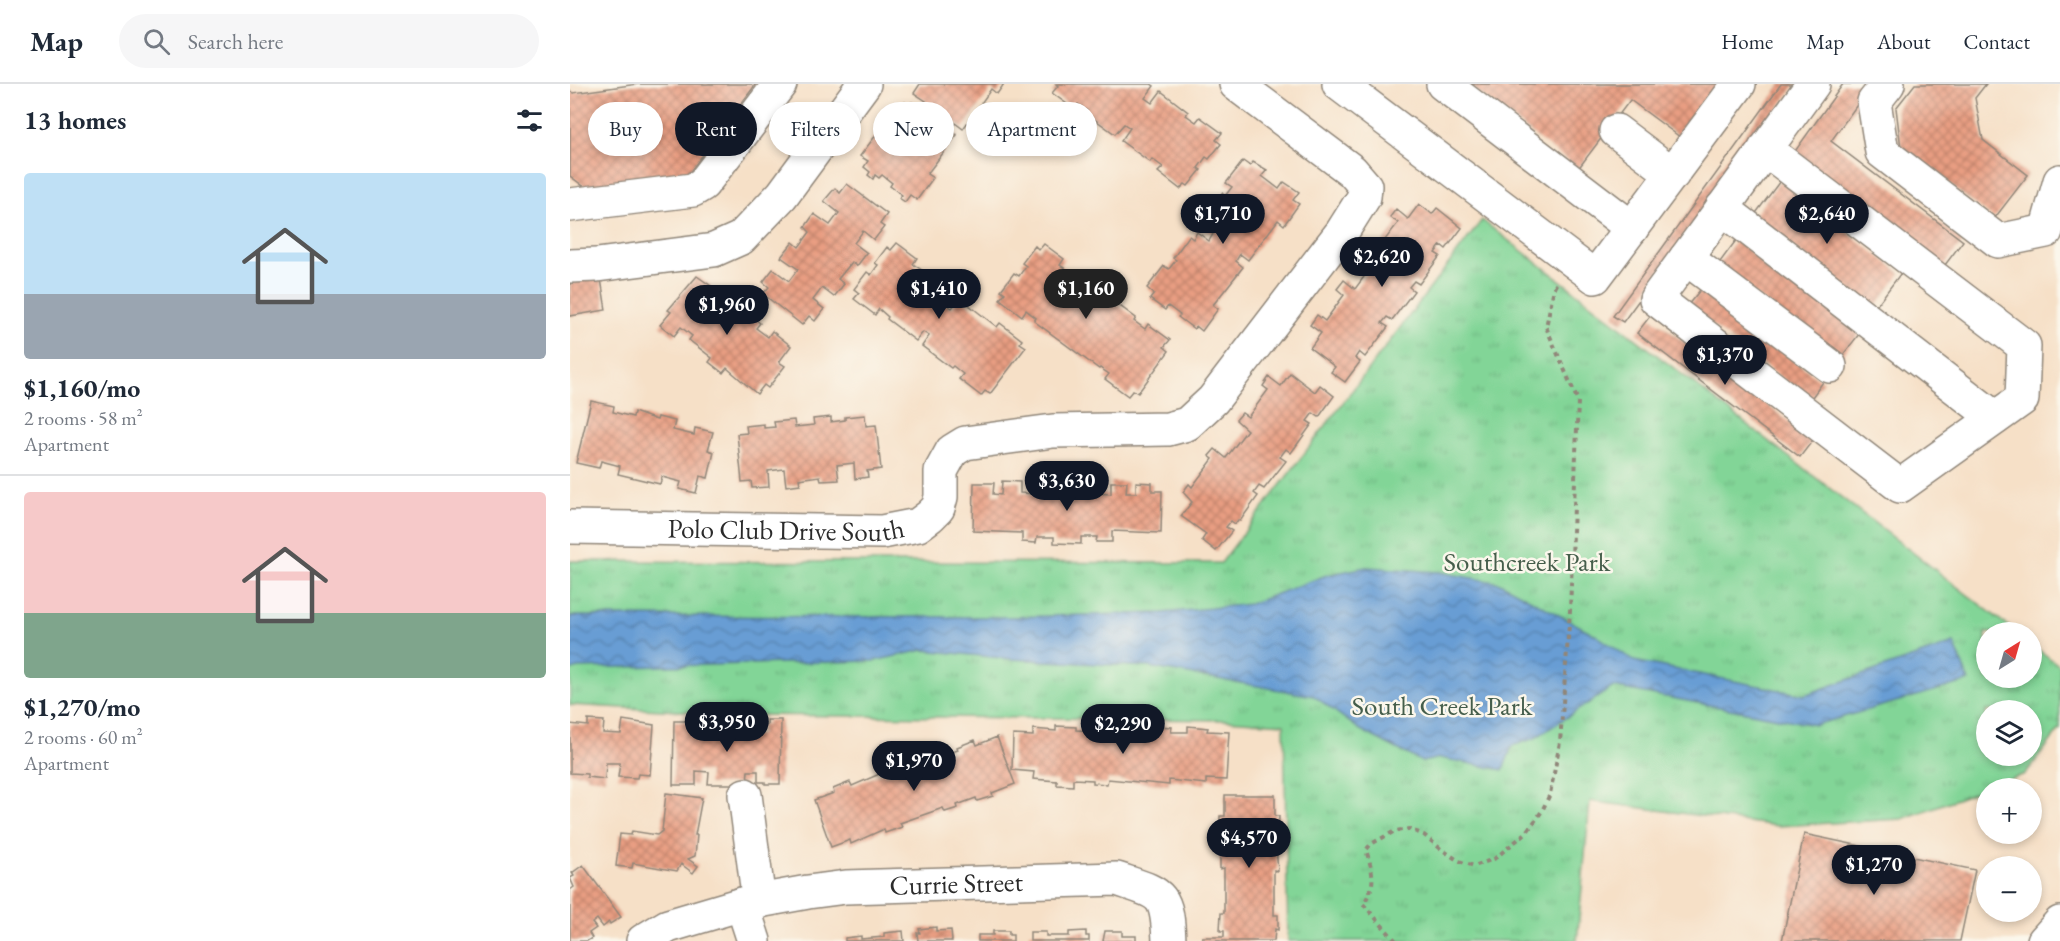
<!DOCTYPE html>
<meta charset="utf-8">
<style>
:root{--surface:#fff;--page:#f6f6f7;--text:#1f2937;--muted:#747a83;--line:#e0e1e3;--accent:#111827}
body{margin:0;font-family:"EB Garamond",serif;background:var(--page);color:var(--text);height:100vh;display:flex;flex-direction:column;font-size:22px;white-space:nowrap}
*{box-sizing:border-box;margin:0}
p{font-size:20px;color:var(--muted)}
.icon{flex:none;width:33px;height:33px;fill:none;stroke:currentColor;stroke-width:2;stroke-linecap:round;stroke-linejoin:round}
.map{position:relative;flex:1;overflow:hidden}
.sheet{display:flex;flex-direction:column;background:var(--surface);width:570px}
.sheet>*{flex:none}
.guide{position:absolute;left:18px;top:18px;width:570px;height:54px;display:flex;gap:12px}
.needle{width:39px;rotate:37deg}
.controls{position:absolute;left:1406px;top:538px;display:grid;gap:12px}
.controls a{display:grid;place-items:center;width:66px;height:66px;border-radius:50%;background:var(--surface);box-shadow:0 3px 9px #0003;font-size:30px}
.price{position:absolute;translate:-50% -51px;padding:0 14px;border-radius:21px;background:var(--accent);color:#fff;font-size:20px;line-height:39px;filter:drop-shadow(0 2px 3px #0008)}
.price::after{content:'';position:absolute;left:50%;top:36px;width:18px;height:14px;margin-left:-9px;background:inherit;clip-path:polygon(0 0,100% 0,50% 100%)}
.price.active{background:#222;color:#fff}
ul{padding:0;list-style:none}
li{display:grid;align-content:center;gap:12px;height:318px;padding:0 24px}
li+li{border-top:2px solid var(--line)}
li span{display:grid;place-items:center;height:186px;border-radius:6px;color:#555}
li>.icon{margin-inline-start:auto}
span .icon{width:108px;height:108px;fill:#fffc;stroke-width:1}
li b{font-size:26px}
h2{display:flex;justify-content:space-between;align-items:center;height:72px;padding:0 24px;font-size:26px}
.chip{padding:0 21px;border-radius:27px;background:var(--surface);box-shadow:0 3px 9px #0003;font-size:21px;line-height:54px}
.chip.active{background:var(--accent);color:#fff}
header{display:flex;align-items:center;gap:36px;box-sizing:border-box;height:84px;padding:0 30px;background:var(--surface);border-bottom:2px solid var(--line)}
header strong{font-size:28px}
nav{display:flex;gap:33px;margin-inline-start:auto;font-size:21px}
.search{width:420px;height:54px;background:var(--page);display:flex;align-items:center;gap:15px;box-sizing:border-box;padding:0 21px;border-radius:33px;color:var(--muted);font-size:22px}
main{display:flex;flex:1;min-height:0}
.map>svg:first-child{display:block}
.grass{fill:url(#grass-tufts);stroke:#568061;stroke-width:1.5;fill-rule:evenodd}
.water{fill:url(#water-waves);stroke:#496480;stroke-width:1.5}
.building{fill:url(#building-cross-hatch)}
.lines{fill:none;stroke-linecap:round;stroke-linejoin:round}
.minor-casing{stroke:#908679;stroke-width:36}
.path{stroke:#908679;stroke-width:4;stroke-dasharray:4.5 4.5;stroke-linecap:butt}
.minor{stroke:#fff;stroke-width:33}
.labels{text-anchor:middle;stroke-width:5;stroke-linejoin:round;paint-order:stroke}
.street-label{font-size:27px;fill:#2b2b2b;stroke:#fbf7ec}
.park-label{font-size:27px;fill:#455e4b;stroke:#fbf7ec}
</style>
<header>
<strong>Map</strong>
<div class="search"><svg class="icon" aria-label="search" viewBox="0 0 24 24"><circle cx="10" cy="10" r="6"/><path d="M15 15l6 6"/></svg>Search here</div>
<nav><a>Home</a><a>Map</a><a>About</a><a>Contact</a></nav>
</header>
<main>
<section class="sheet">
<h2>13 homes<svg class="icon" aria-label="filters" viewBox="0 0 24 24"><path d="M4 7h16M4 17h16"/><circle cx="9" cy="7" r="2"/><circle cx="15" cy="17" r="2"/></svg></h2>
<ul>
<li><span style="background:linear-gradient(#bfe0f5 65%,#9aa5b1 0)"><svg class="icon" aria-label="home" viewBox="0 0 24 24"><path d="M3 11l9-7 9 7M6 9v11h12V9"/></svg></span><div><b>$1,160/mo</b><p>2 rooms · 58 m²</p><p>Apartment</p></div></li>
<li><span style="background:linear-gradient(#f6c9c9 65%,#7fa58c 0)"><svg class="icon" aria-label="home" viewBox="0 0 24 24"><path d="M3 11l9-7 9 7M6 9v11h12V9"/></svg></span><div><b>$1,270/mo</b><p>2 rooms · 60 m²</p><p>Apartment</p></div></li>
</ul>
</section>
<div class="map">
<svg width="1490" height="857" viewBox="0 0 1490 857">
<defs>
<pattern id="grass-tufts" width="24" height="20" patternUnits="userSpaceOnUse" patternTransform="scale(1.5)"><rect width="24" height="20" fill="#82d597"/><path d="M3 7l-1-3M5 7V3M7 7l1-3M15 17l-1-3M17 17v-4M19 17l1-3" fill="none" stroke="#70b782"/></pattern>
<pattern id="water-waves" width="16" height="10" patternUnits="userSpaceOnUse" patternTransform="scale(1.5)"><rect width="16" height="10" fill="#679dd4"/><path d="M0 5q4-4 8 0t8 0" fill="none" stroke="#5580ac"/></pattern>
<pattern id="building-cross-hatch" width="8" height="8" patternUnits="userSpaceOnUse" patternTransform="scale(1.5)"><rect width="8" height="8" fill="#e99e82"/><path d="M0 0l8 8M0 8l8-8" fill="none" stroke="#bd816b"/></pattern>
</defs>
<rect width="100%" height="100%" fill="#fbf7ec"/>
<filter id="ink" filterUnits="userSpaceOnUse"><feTurbulence type="fractalNoise" baseFrequency=".0167" numOctaves="2"/><feDisplacementMap in="SourceGraphic" scale="12" xChannelSelector="R" yChannelSelector="G"/><feConvolveMatrix kernelMatrix="1 2 1 2 8 2 1 2 1" color-interpolation-filters="sRGB"/></filter>
<filter id="wash" filterUnits="userSpaceOnUse"><feTurbulence type="fractalNoise" baseFrequency=".008" numOctaves="4" result="noise"/><feDisplacementMap in="SourceGraphic" scale="24" xChannelSelector="R" yChannelSelector="G"/><feGaussianBlur stdDeviation="1.35" result="paint"/><feColorMatrix in="noise" values="0 0 0 0 0 0 0 0 0 0 0 0 0 0 0 0 0 1.4 0 .05"/><feComposite in="paint" operator="in"/></filter>
<g filter="url(#wash)">
<rect width="100%" height="100%" fill="#f6e0c7"/>
<path class="grass" d="M912 136 1447 549H1416V594H1461V560L1490 582V645L1455 690 1332 735 1208 742 1020 717 1007 857H718L714 640 656 636 182 631 0 621V477L651 479ZM1416 627H1461V672H1416Z"/>
<path class="water" d="M796 483 869 488 930 499 1024 550 1064 577 1234 611 1384 559 1399 597 1245 641 1043 603 965 654 942 662 933 686 870 674 852 678 789 645 744 612 579 583 441 575 353 566 304 577 8 584 0 587V532L439 533 593 529 680 520 757 491Z"/>
<g id="blocks">
<g class="building">
<path d="M68 0H186L113 97 20 107 0 92V7L3 9Z"/>
<path d="M350 0H434L427 10 421 5 393 45 385 39 380 46 387 51 357 90 363 94 347 116 340 111 335 118 329 114 332 111 320 102 322 99 312 91 309 94 305 91 303 95 298 91 300 88 294 83 298 77 290 72 306 51 312 55 319 45 317 43 335 18 340 22 342 18 351 24 356 17 344 9Z"/>
<path d="M486 0H581L584 2 575 14 582 19 591 7 618 28 616 31 626 38 630 33 652 49 646 56 651 60 639 75 636 73 628 84 631 86 618 102 615 100 610 105 588 88 593 83 582 75 580 78 551 57 560 44 554 40 545 50 516 29 517 27 508 20 504 25 482 9 488 2Z"/>
<path d="M897 0H1162L1118 59 1060 16 1008 85Z"/>
<path d="M1211 0H1226L1053 238 1043 232Z"/>
<path d="M1273 0H1302L1261 57 1393 157 1372 185 1223 70Z"/>
<path d="M1345 0H1416L1405 14 1413 56 1458 91 1424 135 1331 64 1326 24Z"/>
<path d="M673 77 680 82 683 78 697 86 692 92 709 105 714 98 729 108 723 116 729 120 714 141 708 136 678 176 670 170 666 177 673 183 643 221 648 225 632 247 626 242 624 245 608 233 610 231 598 222 595 226 580 215 584 210 577 204 594 182 599 185 606 176 603 174 619 152 623 155 627 148 639 157 643 150 630 140 636 131 639 133 644 125 642 123 652 109 655 112 662 103 656 99Z"/>
<path d="M1210 97 1331 189 1304 225 1183 133Z"/>
<path d="M277 100 317 130 310 140 314 143 304 156 293 147 284 159 297 169 287 182 282 178 268 195 274 200 264 213 252 204 243 216 254 225 245 237 239 232 232 241 193 210 199 203 193 198 203 185 219 197 228 185 211 173 223 158 229 163 240 148 235 143 244 130 260 141 269 129 254 117 265 104 270 109Z"/>
<path d="M849 120 862 130 867 124 892 144 876 165 871 161 865 169 870 172 849 200 844 197 839 203 844 207 822 236 817 233 812 239 818 243 795 273 789 268 785 274 790 278 775 298 761 288 765 283 740 264 751 249 740 241 747 231 755 237 774 211 767 205 774 196 785 205 805 178 794 169 801 160 808 165 828 139 820 133 826 125 838 135Z"/>
<path d="M1167 155 1290 249 1269 276 1147 182Z"/>
<path d="M327 159 347 174 343 180 384 208 375 219 382 224 390 214 427 243 430 239 452 256 450 259 456 263 420 310 415 307 411 312 389 295 393 290 383 282 381 284 352 262 359 252 353 248 346 257 317 235 318 233 309 225 305 231 284 215 289 209 284 205 297 188 301 191 308 181 305 179 317 163 321 166Z"/>
<path d="M474 160 494 175 490 181 500 188 502 187 566 234 564 237 575 245 578 240 600 256 594 263 599 267 568 309 563 306 558 312 535 295 539 290 530 284 529 285 464 237 466 234 456 226 452 232 430 215 435 209 431 206 444 189 449 192 456 182 452 179 465 162 469 166Z"/>
<path d="M127 192 141 202 138 206 154 219 158 214 190 239 186 244 198 253 202 247 221 262 209 278 215 282 198 304 194 301 187 310 157 284 153 289 139 278 142 274 119 256 122 252 111 243 104 252 90 241 101 228 98 226Z"/>
<path d="M6 195H31L36 226 0 232V199L7 198Z"/>
<path d="M1131 205 1253 298 1240 316 1117 222Z"/>
<path d="M1080 232 1243 356 1230 373 1067 249Z"/>
<path d="M720 289 745 308 750 301 764 312 749 333 743 329 737 337 742 340 721 369 716 365 710 373 716 377 694 405 689 402 684 409 688 412 670 437 668 436 665 440 661 437 656 443 662 447 646 467 632 456 636 450 611 432 622 418 613 408 619 400 622 403 643 375 639 372 645 365 656 374 677 346 666 336 672 329 678 333 698 306 693 302 699 293 711 302Z"/>
<path d="M21 317 44 322 43 328 63 333 64 328 87 336 88 333 105 337 103 346 124 351 125 344 143 348 138 366 144 368 138 394 130 392 126 409 109 405 111 398 92 393 90 400 48 390 50 382 31 377 29 384 6 379Z"/>
<path d="M295 331 296 342 306 341 311 385 297 387 298 393 285 395 284 379 267 381 269 396 251 397 250 392 229 395 230 400 216 402 214 385 198 387 199 403 182 404 181 397 172 398 167 350 177 349 176 342 194 340V344L205 343 204 338 224 336 225 343 244 341 243 335 261 333V338L275 336V333Z"/>
<path d="M432 397 450 398V409L468 410V404L523 406V409L541 410V398H557L556 409H566V398L582 399V407H592L591 449 542 447V458H526L527 453H511V460L484 459V453H467L466 459 452 458V449L403 447 404 399H424L423 410 431 411Z"/>
<path d="M18 636 34 637 33 649 51 650 53 636 84 641 80 691 68 690 67 694 48 693 50 679H36L35 695 17 693V690L0 689V640L18 642Z"/>
<path d="M145 636 171 637 172 640H178V651H191L192 640 197 641V636H211L210 700H195V698H188V687H178L177 697 170 700H138L139 688 126 687V701H103L104 637H121V640L128 641V651L139 650V641H145Z"/>
<path d="M486 642 506 643V646L522 647V642L541 643V646L586 649V642L602 643 601 648H618V642L638 644 637 647 659 648 656 696 636 695V700L599 696V701L538 695 537 700 523 699V696L503 695V702L487 701V697L463 695 464 688 442 686 443 651 463 652V645L486 647Z"/>
<path d="M427 653 445 700 422 709 423 712 407 717 406 714 387 721 388 724 375 728 373 724 330 739 332 743 315 749 314 745 281 760 280 756 261 763 244 716 264 709 263 705 280 698 282 702 314 688 315 691 354 677V674L371 668 372 671 388 666 387 663 405 656 407 661Z"/>
<path d="M96 709 132 714 125 751H127L125 772 118 775 128 782 123 789 111 780 107 787 63 779 62 784 46 782 50 750 61 751 62 747 87 751 92 747Z"/>
<path d="M655 711H705V732H709L708 751H705L708 787 704 786V831H708V846L705 845 704 857H632V853H654V847H650L651 829H654V784L650 785V770H654V752H650V732H655Z"/>
<path d="M1234 750 1405 786 1390 857H1212Z"/>
<path d="M13 781 51 833 40 840 39 838 33 843 27 835 22 839 26 844 19 849 22 854 17 857H0V806L4 803 0 794 4 792 2 789Z"/>
<path d="M366 843V847L381 846 382 857H348L347 849H350L349 845Z"/>
<path d="M333 847 334 857H275V854L291 852V855L314 853V849Z"/>
<path d="M423 847H439V851H443V857H408V851H423Z"/>
<path d="M516 847V852H519V857H460V848H476V852H499V848Z"/>
<path d="M535 847H552V852H566V857H533Z"/>
</g>
</g>
</g>
<g filter="url(#ink)">
<use href="#blocks" fill-opacity="0" stroke="#908679" stroke-width="1.5"/>
<g class="lines">
<g class="minor-casing">
<g id="minor">
<path d="M769 0 1025 193 1169 0"/>
<path d="M873 0 1062 144"/>
<path d="M1318 0 1304 18 1312 68 1428 157 1476 147 1490 97"/>
<path d="M1046 47 1103 90"/>
<path d="M1195 65 1454 262 1452 315 1330 402 1086 215 1243 0"/>
<path d="M0 121 123 106 133 100 210 0"/>
<path d="M1152 124 1425 334"/>
<path d="M1116 174 1260 282"/>
<path d="M0 182 27 181 144 166 171 154 212 111 294 0"/>
<path id="s1" d="M0 443 312 448 348 441 360 432 368 424 371 413V387L382 367 395 359 483 347 598 345 617 340 643 316 772 148 794 113 795 102 782 87 666 0"/>
<path d="M175 711 189 818"/>
<path d="M172 820 184 857"/>
<path id="s2" d="M73 857 98 842 172 820 238 808 276 803 547 795C591 810 597 807 599 857"/>
<path d="M1474 857 1490 839"/>
</g>
</g>
<path class="path" d="M826 857 793 820C807 801 803 788 796 766L801 760 825 747 839 745 854 751 871 765 889 777 904 782 924 775 957 748 972 727 980 710 990 658 1000 527 1008 317 976 243 984 204 988 197"/>
<use href="#minor" class="minor"/>
</g>
</g>
<g class="labels">
<g class="street-label">
<text dy="9" stroke="none"><textPath href="#s1" startOffset="216">Polo Club Drive South</textPath></text>
<text dy="9" stroke="none"><textPath href="#s2" startOffset="322">Currie Street</textPath></text>
</g>
<g class="park-label">
<text x="957" y="487">Southcreek Park</text>
<text x="872" y="631">South Creek Park</text>
</g>
</g>
</svg>
<div class="controls">
<a><svg class="needle" viewBox="-14 -14 28 28"><path d="M0-13l5 13h-10z" fill="#e53935"/><path d="M0 13l5-13h-10z" fill="#747a83"/></svg></a>
<a><svg class="icon" aria-label="layers" viewBox="0 0 24 24"><path d="M12 4l9 5-9 5-9-5zM3 14l9 5 9-5"/></svg></a>
<a>+</a>
<a>−</a>
</div>
<b class="price" style="left:653px;top:161px">$1,710</b>
<b class="price" style="left:1257px;top:161px">$2,640</b>
<b class="price" style="left:812px;top:204px">$2,620</b>
<b class="price" style="left:369px;top:236px">$1,410</b>
<b class="price active" style="left:516px;top:236px">$1,160</b>
<b class="price" style="left:157px;top:252px">$1,960</b>
<b class="price" style="left:1155px;top:302px">$1,370</b>
<b class="price" style="left:497px;top:428px">$3,630</b>
<b class="price" style="left:157px;top:669px">$3,950</b>
<b class="price" style="left:553px;top:671px">$2,290</b>
<b class="price" style="left:344px;top:708px">$1,970</b>
<b class="price" style="left:679px;top:785px">$4,570</b>
<b class="price" style="left:1304px;top:812px">$1,270</b>
<div class="guide">
<a class="chip">Buy</a>
<a class="chip active">Rent</a>
<a class="chip">Filters</a>
<a class="chip">New</a>
<a class="chip">Apartment</a>
</div>
</div>
</main>
